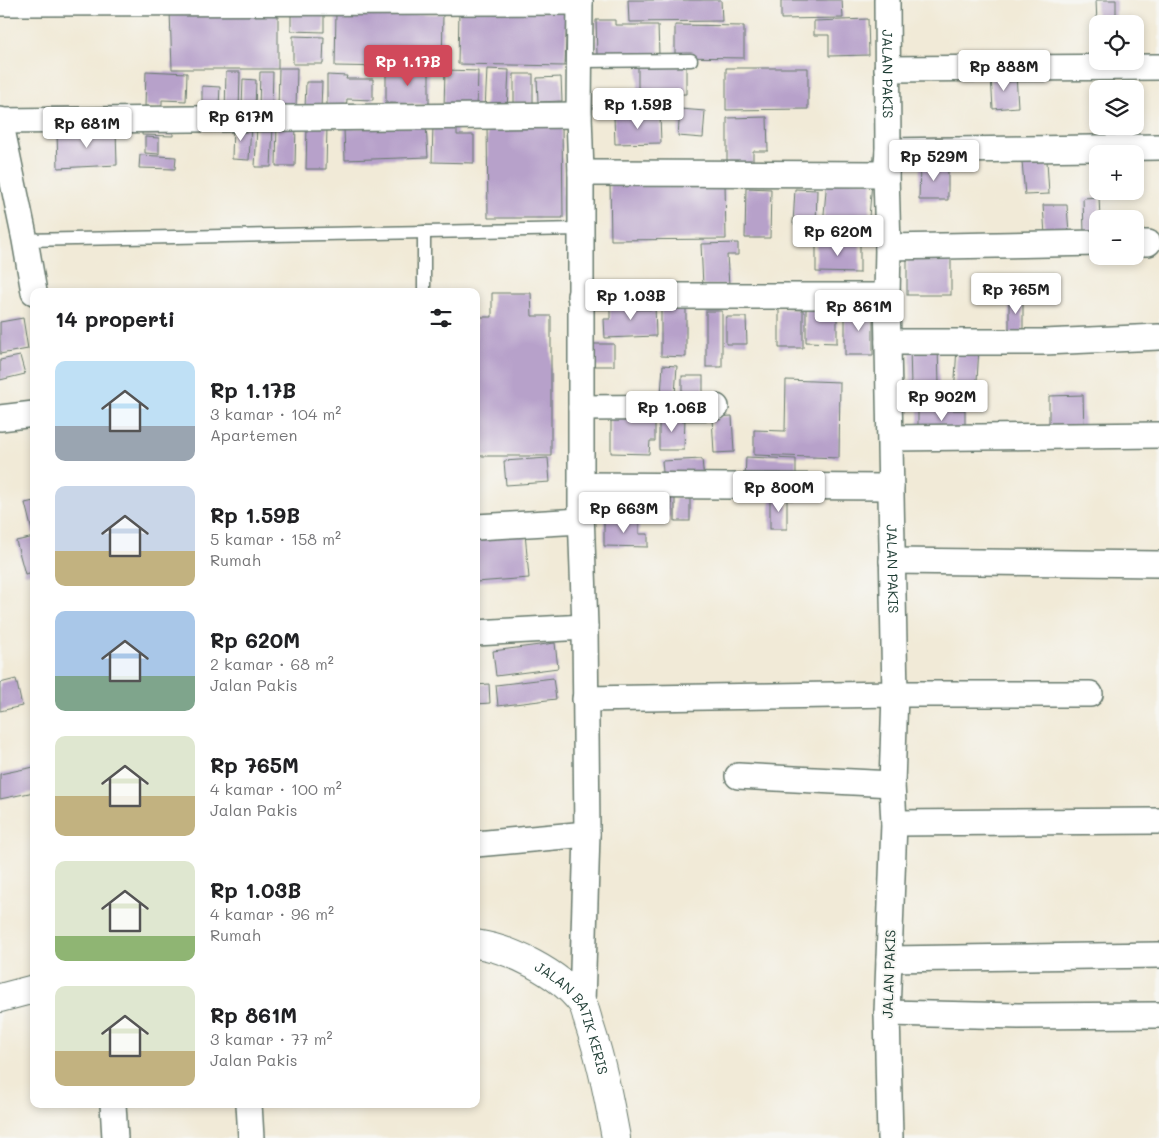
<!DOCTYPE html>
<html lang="id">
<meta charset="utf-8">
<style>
:root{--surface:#fff;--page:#f6f6f6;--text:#202124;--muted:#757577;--accent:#d1495b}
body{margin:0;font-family:Mali,sans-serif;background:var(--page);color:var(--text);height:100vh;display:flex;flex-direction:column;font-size:19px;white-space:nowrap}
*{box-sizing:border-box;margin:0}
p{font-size:16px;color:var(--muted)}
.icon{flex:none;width:28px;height:28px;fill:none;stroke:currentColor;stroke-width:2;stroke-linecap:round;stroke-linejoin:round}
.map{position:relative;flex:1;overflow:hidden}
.sheet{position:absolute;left:30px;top:288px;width:450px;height:820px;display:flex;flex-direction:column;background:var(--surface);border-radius:10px;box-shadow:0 2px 8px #0003}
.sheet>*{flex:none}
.controls{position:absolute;left:1089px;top:15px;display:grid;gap:10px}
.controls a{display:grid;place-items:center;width:55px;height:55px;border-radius:10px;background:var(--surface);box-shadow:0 2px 8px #0003;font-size:25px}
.price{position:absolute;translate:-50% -42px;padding:0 11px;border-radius:5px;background:#fff;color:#222;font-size:16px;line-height:32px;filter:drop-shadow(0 1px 2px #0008)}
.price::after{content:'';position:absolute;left:50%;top:30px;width:15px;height:11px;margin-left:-8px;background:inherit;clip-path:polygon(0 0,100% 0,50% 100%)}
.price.on{background:var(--accent);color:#fff}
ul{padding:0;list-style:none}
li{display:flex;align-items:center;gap:15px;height:125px;padding:0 25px}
li span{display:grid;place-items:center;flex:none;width:140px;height:100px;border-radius:10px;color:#555}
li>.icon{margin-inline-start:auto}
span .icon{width:60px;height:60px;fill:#fffc;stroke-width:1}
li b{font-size:21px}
h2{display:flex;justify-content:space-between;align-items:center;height:60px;padding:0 25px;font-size:21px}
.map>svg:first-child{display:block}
.building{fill:#b7a1ca}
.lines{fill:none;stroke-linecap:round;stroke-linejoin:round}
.service-casing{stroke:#687a6d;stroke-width:15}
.minor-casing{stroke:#687a6d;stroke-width:28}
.tertiary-casing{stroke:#687a6d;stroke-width:30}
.service{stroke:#fff;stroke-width:12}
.minor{stroke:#fff;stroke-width:25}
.tertiary{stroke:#fff;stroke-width:28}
.labels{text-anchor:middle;stroke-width:4;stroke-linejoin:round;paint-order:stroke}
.street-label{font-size:14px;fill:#1f3d34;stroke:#f6f6f2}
</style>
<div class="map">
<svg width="1159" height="1138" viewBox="0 0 1159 1138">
<rect width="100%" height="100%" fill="#f6f6f2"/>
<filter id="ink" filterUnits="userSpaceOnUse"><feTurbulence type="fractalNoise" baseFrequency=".02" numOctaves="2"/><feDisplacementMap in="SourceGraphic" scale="10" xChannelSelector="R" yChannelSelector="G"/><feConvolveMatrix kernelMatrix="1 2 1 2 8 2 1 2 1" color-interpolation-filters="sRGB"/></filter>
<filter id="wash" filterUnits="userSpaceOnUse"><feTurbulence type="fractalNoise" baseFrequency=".0096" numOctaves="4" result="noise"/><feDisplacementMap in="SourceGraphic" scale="20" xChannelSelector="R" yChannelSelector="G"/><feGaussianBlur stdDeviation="1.12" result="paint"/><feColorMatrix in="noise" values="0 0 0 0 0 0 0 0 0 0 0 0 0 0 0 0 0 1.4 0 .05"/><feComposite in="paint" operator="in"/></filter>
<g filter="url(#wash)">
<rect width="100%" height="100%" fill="#f1ead7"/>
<g id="blocks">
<g class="building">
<path d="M628 0H721L722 21 629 22Z"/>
<path d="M781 0H842L843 18 781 19Z"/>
<path d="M1096 0H1116V24H1097Z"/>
<path d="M291 7H324V32L291 31Z"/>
<path d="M459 9 567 11 565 66 458 64Z"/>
<path d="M170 11 278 12V69H172Z"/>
<path d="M336 12 443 14 442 68 335 66Z"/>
<path d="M868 19 869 55 829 56V35H814V21Z"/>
<path d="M596 20H615V25H658L659 55H597Z"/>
<path d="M675 25 744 26V58L675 57Z"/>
<path d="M293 36 324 37 323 64H293Z"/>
<path d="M686 66V94L638 95V67Z"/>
<path d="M279 68H297L296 110H278Z"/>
<path d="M726 68H808V109L726 110Z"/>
<path d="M487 69 509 70 507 110 485 109Z"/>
<path d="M386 70 429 71V104L386 103Z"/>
<path d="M445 70 478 71 477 109 444 108Z"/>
<path d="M146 71 187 73 186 101 162 100V107L145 106Z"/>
<path d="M226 72H240L239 113 225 112Z"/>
<path d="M260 72H273L272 108H259Z"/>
<rect x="514" y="74" width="19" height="29"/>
<path d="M1016 74 1018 107 993 109 991 76Z"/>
<path d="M327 75 347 76 346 79H373V100L347 99 346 113H327Z"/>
<path d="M561 77 562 101 538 102 537 78Z"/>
<path d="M243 79 256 80 255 109 242 108Z"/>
<path d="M306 82H322L321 109H305Z"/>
<path d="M202 86 220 87 219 106H202Z"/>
<path d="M680 109 705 111 703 138 678 136Z"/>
<path d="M660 115 661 143 615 144 614 117Z"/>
<path d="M767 117 768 151H753V164H727V118Z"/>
<path d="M142 121 173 122V136L142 135Z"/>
<path d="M277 123 296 124 295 166H276Z"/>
<path d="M233 124 251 125 249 160 232 159Z"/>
<path d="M433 124 457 125V135H474V163L432 162Z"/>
<path d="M487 124H562L563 218H488Z"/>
<path d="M426 125 428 157 345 160 344 128Z"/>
<path d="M257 126 273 127 271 167H255Z"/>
<path d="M307 126H327L326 169H306Z"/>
<path d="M116 130 117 165 58 168 57 132Z"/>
<path d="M145 137 159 138V154L145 153Z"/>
<path d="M140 155 176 157 175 169 139 168Z"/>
<path d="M1047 161 1049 194 1025 195 1022 162Z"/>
<path d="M920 164H948V200H919Z"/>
<path d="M827 179 872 182 868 229 823 226Z"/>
<path d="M725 182 726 239 611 240 610 183Z"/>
<path d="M746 188 771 189 770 238H745Z"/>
<path d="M795 189 817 190 816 225 793 224Z"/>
<path d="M1099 197 1100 219H1098V233H1084L1083 198Z"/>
<path d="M1043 205H1067L1069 234 1045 235Z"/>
<path d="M816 241H860V273L816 272Z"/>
<path d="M738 243V255H727L729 285 703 286 701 244Z"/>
<rect x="907" y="258" width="44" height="37"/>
<path d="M492 293H531L532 316H551V456H476V317H492Z"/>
<path d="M1009 297H1023V334L1009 333Z"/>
<path d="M655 304 656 336 605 338 604 319H610V306Z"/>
<path d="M806 307H837V343L806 342Z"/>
<path d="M661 309H686V357L661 356Z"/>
<path d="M779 309 803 310V348H779Z"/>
<rect x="845" y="310" width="28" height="45"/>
<rect x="706" y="311" width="16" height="56"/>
<path d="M726 317H746L747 344H726Z"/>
<path d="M23 318 28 349 0 354V322Z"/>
<path d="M594 344H614V366H593Z"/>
<path d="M938 347 939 384 911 385 910 348Z"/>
<path d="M957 347 979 348 976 397 954 395Z"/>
<path d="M20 356 25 374 0 380V360Z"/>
<path d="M663 365 677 366 675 395H661Z"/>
<rect x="682" y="376" width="21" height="26"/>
<path d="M786 380 840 382 839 458 754 455V430L785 431Z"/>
<path d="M1083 395 1084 431 1049 432V396Z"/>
<rect x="918" y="410" width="47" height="24"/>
<path d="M611 414 655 415V441H650L649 454 611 453Z"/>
<path d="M659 416H685L684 450H659Z"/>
<path d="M732 416 734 452 714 453 712 417Z"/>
<path d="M746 457 796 459V482H782V473H764V481L745 480Z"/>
<path d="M548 458 550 482 506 485 504 461Z"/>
<path d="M702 459 704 480 664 483 662 461Z"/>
<path d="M655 494 671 495V517H655Z"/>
<rect x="770" y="496" width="17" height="33"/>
<rect x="675" y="498" width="15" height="23"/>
<path d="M34 501V535H33L25 503Z"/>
<path d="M604 520 639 521V534H648V547L604 546Z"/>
<path d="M525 533 529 578 476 582V537Z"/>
<path d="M34 537V572L25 574 16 541Z"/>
<path d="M555 643 558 668 496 676 493 651Z"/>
<path d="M553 678 556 699 498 706 496 685Z"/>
<path d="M16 679 22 706 0 711V683Z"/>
<path d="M489 684 490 703 476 704V685Z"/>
<path d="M34 767V792L0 799V774Z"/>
</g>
</g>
</g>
<g filter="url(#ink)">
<use href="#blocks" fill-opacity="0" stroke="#687a6d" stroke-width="1"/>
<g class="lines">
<g class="service-casing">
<g id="service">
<path d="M579 61 691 60"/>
<path d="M25 240 580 229"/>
<path d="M424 291V232"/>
</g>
</g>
<g class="minor-casing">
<g id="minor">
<path d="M580 0 579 115 581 173V512L585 627 587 834 582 1003"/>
<path id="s1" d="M887 0 888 151 886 174 888 247 887 296 895 694 892 784 894 823 887 1013 890 1138"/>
<path d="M0 3 580 2"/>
<path d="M887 69 1159 67"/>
<path d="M0 120 25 240 34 292"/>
<path d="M0 121 579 115"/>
<path d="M888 151 1159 147"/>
<path d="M581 173 886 174"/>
<path d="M1135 243H1148"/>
<path d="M888 247 1098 243"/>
<path d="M580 296H887"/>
<path d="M888 342H1044L1159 337"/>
<path d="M581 408 716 407"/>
<path d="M0 418 34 414"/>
<path d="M891 438 1159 435"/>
<path d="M581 485 891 487"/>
<path d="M476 527 581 521"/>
<path d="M892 561 1159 564"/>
<path d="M476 633 585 627"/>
<path d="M585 699 895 694H1090"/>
<path d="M738 776 892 784"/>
<path d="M894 823 1159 821"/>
<path d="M476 844 587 834"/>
<path d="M889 959 1159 955"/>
<path d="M887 1013 1018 1016 1159 1015"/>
<path d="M113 1104 115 1138"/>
<path d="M249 1104 251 1138"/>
</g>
</g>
<g class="tertiary-casing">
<g id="tertiary">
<path id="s2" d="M476 944C511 949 559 973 581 1002 586 1008 587 1019 590 1027 602 1063 609 1100 616 1138"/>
<path d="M0 998 34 989"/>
</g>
</g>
<use href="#service" class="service"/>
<use href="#minor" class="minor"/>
<use href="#tertiary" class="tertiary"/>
</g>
</g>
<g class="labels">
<g class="street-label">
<text dy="5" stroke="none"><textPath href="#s1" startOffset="74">JALAN PAKIS</textPath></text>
<text dy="5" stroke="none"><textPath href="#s1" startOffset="569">JALAN PAKIS</textPath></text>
<text transform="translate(889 974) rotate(-88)" y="5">JALAN PAKIS</text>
<text dy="5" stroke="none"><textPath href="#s2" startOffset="131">JALAN BATIK KERIS</textPath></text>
</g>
</g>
</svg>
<div class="controls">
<a><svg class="icon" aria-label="locate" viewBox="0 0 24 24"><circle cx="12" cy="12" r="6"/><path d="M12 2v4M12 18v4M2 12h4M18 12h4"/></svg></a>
<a><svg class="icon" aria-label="layers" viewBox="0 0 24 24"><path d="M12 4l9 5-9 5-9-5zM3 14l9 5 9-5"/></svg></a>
<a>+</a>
<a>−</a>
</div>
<b class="price on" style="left:408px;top:87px">Rp 1.17B</b>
<b class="price" style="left:1004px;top:92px">Rp 888M</b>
<b class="price" style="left:638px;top:130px">Rp 1.59B</b>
<b class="price" style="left:241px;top:142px">Rp 617M</b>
<b class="price" style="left:87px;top:149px">Rp 681M</b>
<b class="price" style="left:934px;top:182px">Rp 529M</b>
<b class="price" style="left:838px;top:257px">Rp 620M</b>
<b class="price" style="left:1016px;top:315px">Rp 765M</b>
<b class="price" style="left:631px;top:321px">Rp 1.03B</b>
<b class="price" style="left:859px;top:332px">Rp 861M</b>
<b class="price" style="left:942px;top:422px">Rp 902M</b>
<b class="price" style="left:672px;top:433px">Rp 1.06B</b>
<b class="price" style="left:779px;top:513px">Rp 800M</b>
<b class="price" style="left:624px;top:534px">Rp 663M</b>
<section class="sheet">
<h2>14 properti<svg class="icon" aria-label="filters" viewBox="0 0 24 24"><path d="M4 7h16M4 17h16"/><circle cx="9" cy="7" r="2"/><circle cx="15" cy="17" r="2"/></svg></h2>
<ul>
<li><span style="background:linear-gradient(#bfe0f5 65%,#9aa5b1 0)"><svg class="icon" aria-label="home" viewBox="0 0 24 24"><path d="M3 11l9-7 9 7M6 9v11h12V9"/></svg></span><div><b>Rp 1.17B</b><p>3 kamar · 104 m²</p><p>Apartemen</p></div></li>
<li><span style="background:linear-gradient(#c9d6e8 65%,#c2b280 0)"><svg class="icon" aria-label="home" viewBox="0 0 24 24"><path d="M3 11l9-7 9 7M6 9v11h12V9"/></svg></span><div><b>Rp 1.59B</b><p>5 kamar · 158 m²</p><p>Rumah</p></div></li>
<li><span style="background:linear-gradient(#a9c7e8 65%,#7fa58c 0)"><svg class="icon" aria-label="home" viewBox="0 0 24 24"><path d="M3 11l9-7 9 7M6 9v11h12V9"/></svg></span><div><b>Rp 620M</b><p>2 kamar · 68 m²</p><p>Jalan Pakis</p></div></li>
<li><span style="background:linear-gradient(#dfe7d0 60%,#c2b280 0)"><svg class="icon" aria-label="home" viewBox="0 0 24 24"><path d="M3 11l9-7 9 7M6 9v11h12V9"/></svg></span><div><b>Rp 765M</b><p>4 kamar · 100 m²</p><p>Jalan Pakis</p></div></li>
<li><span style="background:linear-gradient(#dfe7d0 75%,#8fb573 0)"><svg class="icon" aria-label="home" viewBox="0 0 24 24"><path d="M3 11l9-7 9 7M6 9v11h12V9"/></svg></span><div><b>Rp 1.03B</b><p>4 kamar · 96 m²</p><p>Rumah</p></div></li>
<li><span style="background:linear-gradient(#dfe7d0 65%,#c2b280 0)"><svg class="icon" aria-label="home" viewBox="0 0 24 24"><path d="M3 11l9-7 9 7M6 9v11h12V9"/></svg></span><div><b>Rp 861M</b><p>3 kamar · 77 m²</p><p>Jalan Pakis</p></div></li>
</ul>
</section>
</div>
